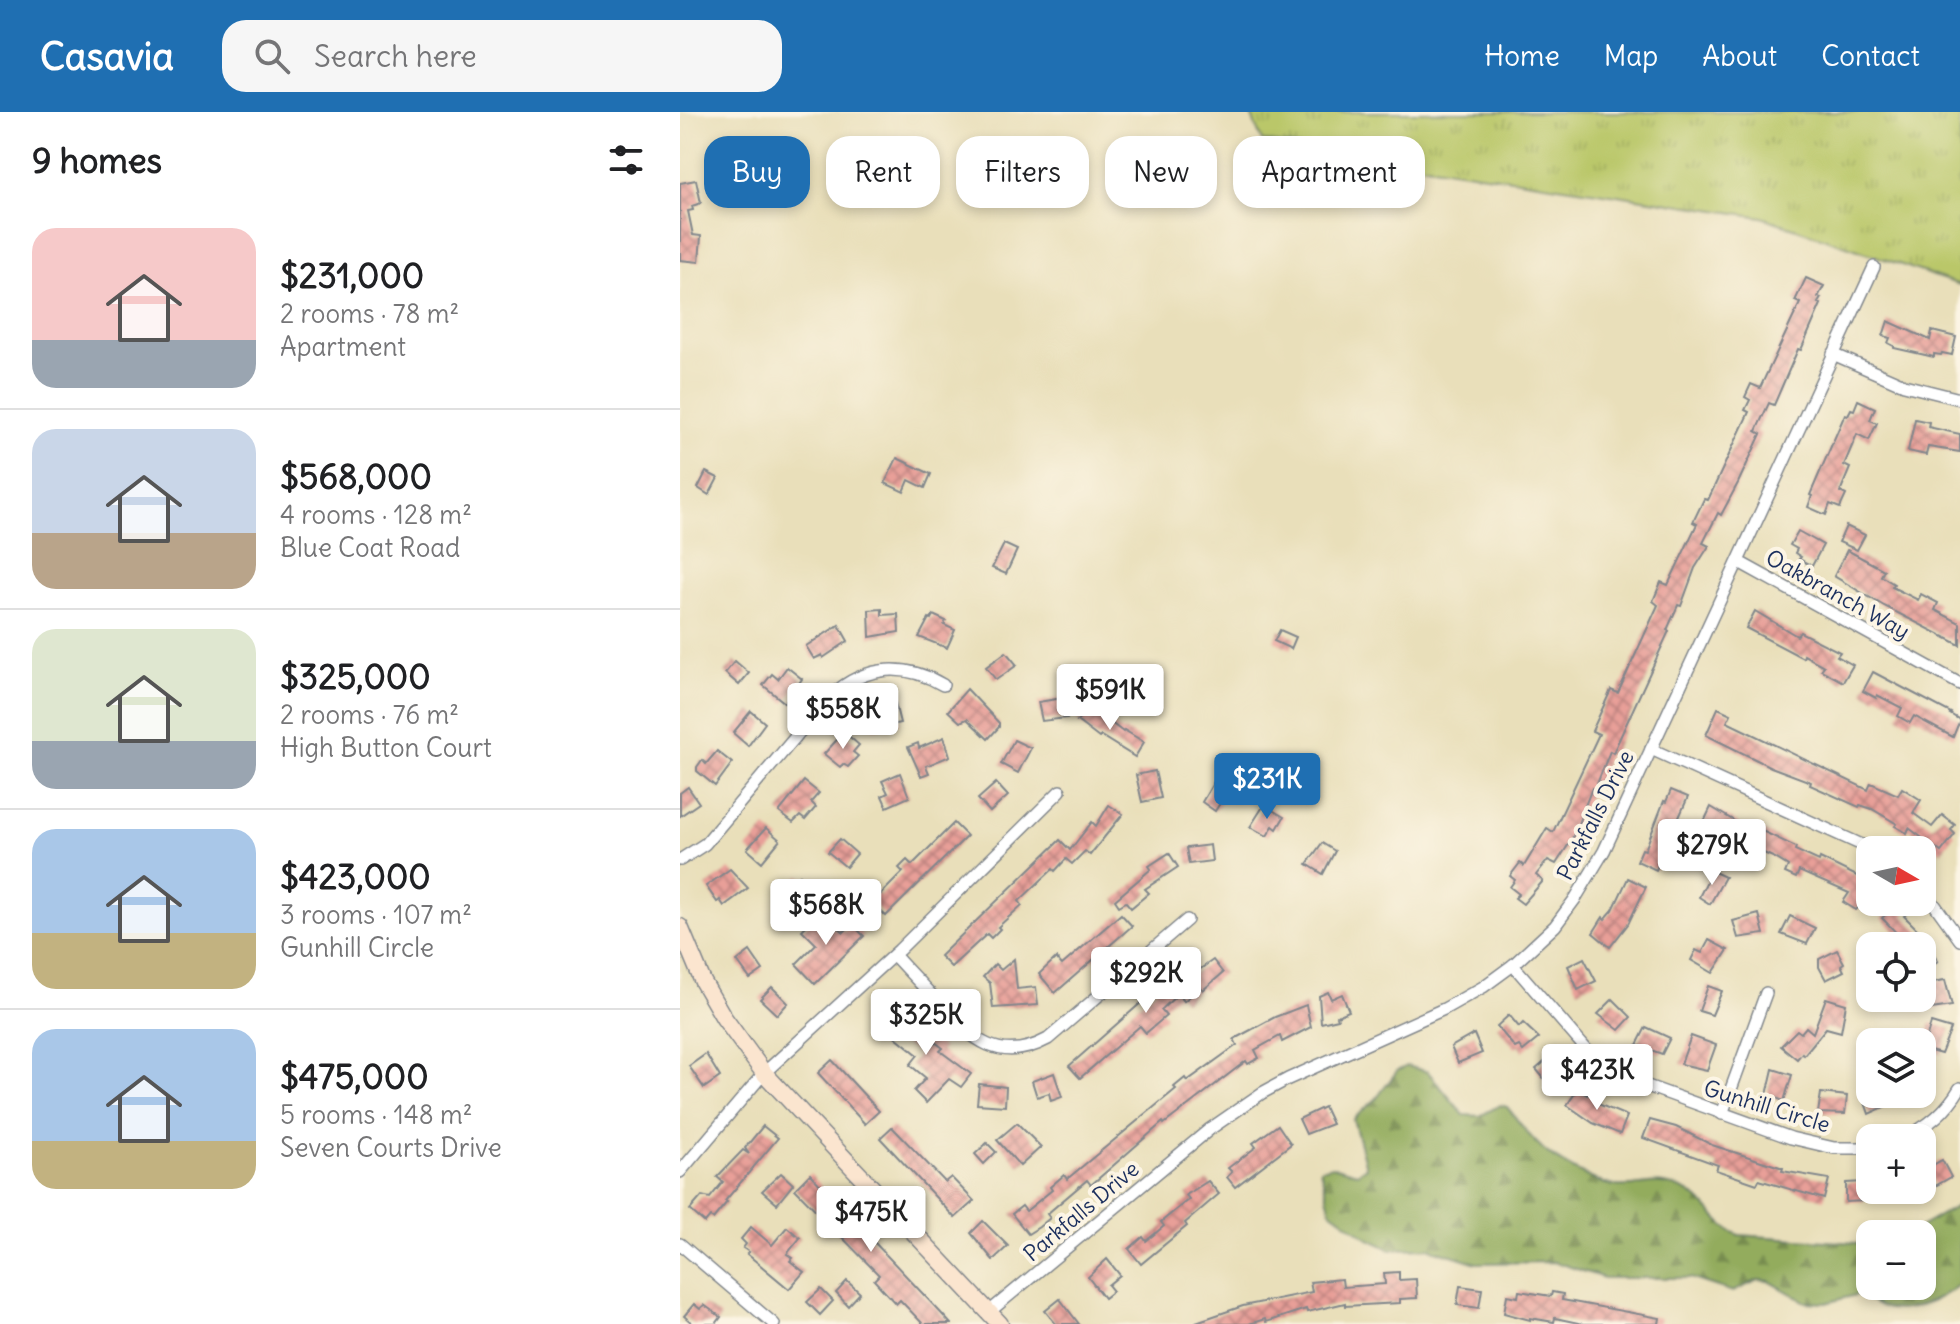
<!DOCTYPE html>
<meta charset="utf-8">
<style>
:root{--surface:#fff;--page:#f6f6f6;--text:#202124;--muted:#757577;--line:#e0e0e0;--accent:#1f6fb2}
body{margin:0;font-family:Delius,sans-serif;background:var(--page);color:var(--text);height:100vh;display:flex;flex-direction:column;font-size:30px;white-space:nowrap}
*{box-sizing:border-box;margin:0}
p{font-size:26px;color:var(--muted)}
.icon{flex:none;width:44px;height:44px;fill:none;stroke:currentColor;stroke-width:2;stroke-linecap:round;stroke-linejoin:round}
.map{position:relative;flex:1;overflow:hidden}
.panel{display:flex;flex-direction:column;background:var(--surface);width:680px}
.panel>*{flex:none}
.banner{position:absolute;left:24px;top:24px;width:760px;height:72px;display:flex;gap:16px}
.needle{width:52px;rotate:99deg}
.fabs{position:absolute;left:1176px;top:724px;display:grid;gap:16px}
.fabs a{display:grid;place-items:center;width:80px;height:80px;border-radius:16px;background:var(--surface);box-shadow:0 4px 12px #0003;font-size:40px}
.price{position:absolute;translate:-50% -68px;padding:0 18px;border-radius:8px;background:#fff;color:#222;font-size:26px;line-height:52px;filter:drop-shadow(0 2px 4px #0008)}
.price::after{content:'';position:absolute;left:50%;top:48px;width:24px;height:18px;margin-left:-12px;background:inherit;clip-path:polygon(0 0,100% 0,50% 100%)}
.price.selected{background:var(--accent);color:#fff}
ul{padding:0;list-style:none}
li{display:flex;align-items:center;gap:24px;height:200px;padding:0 32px}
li+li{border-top:2px solid var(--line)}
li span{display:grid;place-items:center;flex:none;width:224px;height:160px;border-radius:24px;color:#555}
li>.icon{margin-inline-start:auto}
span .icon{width:96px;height:96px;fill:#fffc;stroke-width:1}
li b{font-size:34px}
h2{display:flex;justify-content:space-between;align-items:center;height:96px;padding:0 32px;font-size:34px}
.pill{padding:0 28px;border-radius:24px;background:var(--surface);box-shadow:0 4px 12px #0003;font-size:28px;line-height:72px}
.pill.selected{background:var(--accent);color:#fff}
header{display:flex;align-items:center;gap:48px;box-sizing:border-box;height:112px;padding:0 40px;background:var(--accent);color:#fff}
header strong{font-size:38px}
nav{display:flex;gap:44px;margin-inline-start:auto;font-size:28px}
.search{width:560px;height:72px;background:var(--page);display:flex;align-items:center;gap:20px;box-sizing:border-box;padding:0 28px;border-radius:24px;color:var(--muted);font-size:30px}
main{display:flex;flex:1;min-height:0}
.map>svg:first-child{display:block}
.forest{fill:url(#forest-firs);stroke:#576e5e;stroke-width:2}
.park{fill:url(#park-tufts);stroke:#6a7b64;stroke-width:2}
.building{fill:url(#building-cross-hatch)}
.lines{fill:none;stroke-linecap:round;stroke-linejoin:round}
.street-casing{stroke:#82878c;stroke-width:14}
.secondary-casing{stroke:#82878c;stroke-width:19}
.street{stroke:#fff;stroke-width:11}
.secondary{stroke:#fbe5cf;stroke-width:16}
.labels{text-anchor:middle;stroke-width:8;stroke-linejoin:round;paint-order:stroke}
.street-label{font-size:22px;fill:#1b2f5e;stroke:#fcf5e5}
</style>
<header>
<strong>Casavia</strong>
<div class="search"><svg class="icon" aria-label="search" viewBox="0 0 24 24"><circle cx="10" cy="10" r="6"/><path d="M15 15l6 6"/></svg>Search here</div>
<nav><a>Home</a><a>Map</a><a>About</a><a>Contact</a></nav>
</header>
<main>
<section class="panel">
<h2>9 homes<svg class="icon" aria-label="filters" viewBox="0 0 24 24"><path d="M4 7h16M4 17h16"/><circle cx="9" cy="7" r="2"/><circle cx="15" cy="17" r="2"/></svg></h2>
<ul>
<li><span style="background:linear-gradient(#f6c9c9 70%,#9aa5b1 0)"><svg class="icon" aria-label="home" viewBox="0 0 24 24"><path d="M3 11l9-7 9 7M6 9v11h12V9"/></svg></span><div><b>$231,000</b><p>2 rooms · 78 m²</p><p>Apartment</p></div></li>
<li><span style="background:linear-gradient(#c9d6e8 65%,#b9a48a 0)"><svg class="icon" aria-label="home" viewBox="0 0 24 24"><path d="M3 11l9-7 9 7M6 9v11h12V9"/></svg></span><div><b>$568,000</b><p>4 rooms · 128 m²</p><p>Blue Coat Road</p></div></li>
<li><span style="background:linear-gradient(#dfe7d0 70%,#9aa5b1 0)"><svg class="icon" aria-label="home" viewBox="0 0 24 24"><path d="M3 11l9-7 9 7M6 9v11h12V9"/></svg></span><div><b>$325,000</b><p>2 rooms · 76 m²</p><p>High Button Court</p></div></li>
<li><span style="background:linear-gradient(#a9c7e8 65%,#c2b280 0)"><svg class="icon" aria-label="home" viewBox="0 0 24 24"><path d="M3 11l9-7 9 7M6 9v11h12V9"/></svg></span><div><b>$423,000</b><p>3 rooms · 107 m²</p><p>Gunhill Circle</p></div></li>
<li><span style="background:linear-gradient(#a9c7e8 70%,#c2b280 0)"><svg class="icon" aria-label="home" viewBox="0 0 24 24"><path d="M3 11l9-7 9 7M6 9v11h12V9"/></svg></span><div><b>$475,000</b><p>5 rooms · 148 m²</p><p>Seven Courts Drive</p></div></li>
</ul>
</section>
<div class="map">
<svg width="1280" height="1212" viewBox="0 0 1280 1212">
<defs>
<pattern id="forest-firs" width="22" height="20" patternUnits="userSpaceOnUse" patternTransform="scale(2)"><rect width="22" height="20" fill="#93ac5d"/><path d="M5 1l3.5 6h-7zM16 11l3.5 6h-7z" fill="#778c50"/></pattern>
<pattern id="park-tufts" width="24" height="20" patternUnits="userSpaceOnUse" patternTransform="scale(2)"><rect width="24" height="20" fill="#bac769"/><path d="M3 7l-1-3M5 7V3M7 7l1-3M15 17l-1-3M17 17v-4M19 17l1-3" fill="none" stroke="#9fab5d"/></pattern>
<pattern id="building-cross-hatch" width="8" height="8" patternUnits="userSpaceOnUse" patternTransform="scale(2)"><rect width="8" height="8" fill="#e89f98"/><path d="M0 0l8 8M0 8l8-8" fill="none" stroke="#bb827f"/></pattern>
</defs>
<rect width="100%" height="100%" fill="#fcf5e5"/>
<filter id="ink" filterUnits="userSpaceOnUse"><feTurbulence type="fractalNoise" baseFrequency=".0125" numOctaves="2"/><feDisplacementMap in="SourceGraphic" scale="16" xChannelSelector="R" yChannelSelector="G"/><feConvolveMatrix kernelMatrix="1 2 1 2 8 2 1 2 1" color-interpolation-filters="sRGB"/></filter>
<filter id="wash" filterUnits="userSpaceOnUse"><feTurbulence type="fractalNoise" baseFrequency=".006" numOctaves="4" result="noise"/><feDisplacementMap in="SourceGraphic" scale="32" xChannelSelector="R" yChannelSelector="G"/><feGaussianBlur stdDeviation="1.8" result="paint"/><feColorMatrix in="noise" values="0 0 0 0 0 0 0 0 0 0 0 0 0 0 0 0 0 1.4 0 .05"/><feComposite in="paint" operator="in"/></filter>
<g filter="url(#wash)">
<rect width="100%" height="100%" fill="#e9dfba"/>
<path class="forest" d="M727 954 748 960 784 1003 800 1004 820 993 827 995C838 1008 847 1022 859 1033 871 1047 917 1072 935 1074 966 1077 974 1063 1008 1080 1029 1091 1037 1114 1059 1123L1190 1132V1174H1242V1122H1228L1280 1092V1172C1259 1188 1228 1204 1201 1195 1194 1193 1186 1186 1179 1182L1146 1191 1126 1190 1089 1169 1078 1168 1053 1180 1010 1166H924L875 1150 797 1151 749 1136 710 1137 689 1127 651 1099 640 1057 652 1054 677 1061 686 1055 673 1007 696 987 717 959Z"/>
<path class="park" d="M570 0H1280V173L1082 105 582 29Z"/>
<g id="blocks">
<g class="building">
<path d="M16 68 21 91 12 94 13 98 8 99 13 123 21 124 19 150 0 148V71Z"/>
<path d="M1126 166 1144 174 1138 185 1141 186 1138 191 1141 192 1121 238 1118 237 1094 293 1089 291 1076 319 1081 322 1058 371 1041 403 1038 401 1023 431 1029 434 1015 456 1001 494 998 493 987 518 989 519 933 641 930 639 915 677 912 676 892 727 876 752 868 748 856 763 863 769 843 792 835 786 839 782 830 775 835 768 830 764 840 751 844 754 867 716 873 720 919 622 912 619 931 578 938 581 978 493 973 489 981 470 988 473 1017 412 1013 410 1024 387 1028 388 1069 300 1065 298 1070 288 1065 285 1071 272 1080 276 1120 191 1115 189Z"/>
<path d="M1208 209 1250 228 1252 219 1276 225 1272 243 1262 241 1261 243 1254 242V245L1214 236V234L1208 231 1210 226 1203 224Z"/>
<path d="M1178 288 1195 296 1190 308 1197 311 1189 328 1177 322 1164 353 1170 356 1160 380 1166 383 1160 396 1150 392 1146 403 1128 395 1132 384 1130 383 1165 302 1168 303 1171 297 1174 298Z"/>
<path d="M1235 307 1249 310 1248 315 1280 322V340L1248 335 1246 343 1228 339Z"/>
<path d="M217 346 251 362 245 376 229 368 224 380 205 371Z"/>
<path d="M26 360 38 366 29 383 18 376Z"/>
<path d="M1166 414 1185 423 1177 438 1159 430Z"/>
<path d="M1118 419 1143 433 1132 454 1119 447 1121 445 1115 441 1117 437 1110 433Z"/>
<path d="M324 432 337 438 326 462 312 456Z"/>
<path d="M1167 438 1204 458 1201 464 1214 472 1212 475 1238 488 1241 482 1258 491 1255 498 1280 511V533L1204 494 1154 464Z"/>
<path d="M202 497V503L218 502 219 520 190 525 189 498Z"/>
<path d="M1075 499 1117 524 1120 520 1160 540 1157 544 1173 553 1163 570 1141 558 1144 554 1124 543 1123 546 1066 516Z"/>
<path d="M253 503 266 509 264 513 275 518 267 536 239 525 249 506 251 507Z"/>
<path d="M159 513 168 529 143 546 142 543 134 547 126 534Z"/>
<path d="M600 518 616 525 611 537 594 529Z"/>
<path d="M326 540 337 553 316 568 306 555Z"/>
<path d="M55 549 69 561 59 573 45 561Z"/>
<path d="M107 555 122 567 105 591 83 573 92 562 98 567Z"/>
<path d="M1193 560 1271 601 1270 602 1280 608 1273 625 1234 604 1230 611 1218 604 1222 596 1197 583 1196 586 1183 579Z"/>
<path d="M287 577 319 611V615L308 627 287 607 280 610 268 599Z"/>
<path d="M383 586 387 606 362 609 358 590Z"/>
<path d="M215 591 220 611 193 617 188 598Z"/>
<path d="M409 594 443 620 444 618 464 630 455 645 421 624 419 626 397 609Z"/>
<path d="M1038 596 1051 602 1047 610 1188 678 1191 671 1218 683 1222 676 1241 688 1233 701 1252 715 1262 703 1275 713 1271 718 1275 722 1261 740 1229 716 1227 721 1215 714 1217 712 1192 697 1180 693 1179 695 1130 673 1131 670 1091 655 1026 623Z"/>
<path d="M71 599 85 611 68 634 53 621Z"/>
<path d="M164 620 179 633 173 640 178 644 168 655 163 652 160 655 144 642Z"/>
<path d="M264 625 270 644 246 654 249 661 241 664 228 635 238 631 239 636Z"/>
<path d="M334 628 351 636 338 661 321 652Z"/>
<path d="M37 639 52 651 35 674 17 659V655L22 648 26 652Z"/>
<path d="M475 659 481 686 462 690 456 663Z"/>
<path d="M220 661 229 685 207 695 202 684 208 681 202 669Z"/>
<path d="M535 668 549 677 535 699 522 690Z"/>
<path d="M124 669 139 681 131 690 136 695 125 708 120 704 113 711 99 700Z"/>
<path d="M316 671 328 684 310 700 298 687Z"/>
<path d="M8 675 19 691 0 704V681Z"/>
<path d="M991 678 1008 685 976 758 957 749 962 737 965 738 984 689 986 690Z"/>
<path d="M429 693 443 702 410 743 405 739 392 752 386 747 375 759 373 757 339 789 342 793 318 815 320 817 311 826 307 822 271 855 260 844 380 728 390 738 412 710 416 714Z"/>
<path d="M584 693 604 705 597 717 593 714 587 724 570 715Z"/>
<path d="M1031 695 1066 716 1067 712 1080 718 1116 735 1115 738 1139 749 1140 746 1187 769 1185 771 1190 775V800L1180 794 1176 798 1163 790 1169 781 1119 759 1116 766 1105 761 1108 754 1095 746 1022 714Z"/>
<path d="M274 711 287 724 206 804 185 785 193 778 199 784 223 760 219 756 227 748 232 753Z"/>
<path d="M86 716 100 728 82 750 67 737Z"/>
<path d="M160 727 177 742 166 755 148 740Z"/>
<path d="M642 731 655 739 643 762 627 752Z"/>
<path d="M530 733 532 749 509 752 506 736Z"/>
<path d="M489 741 498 755 465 777 469 781 451 796 446 790 439 794 435 788 471 757 469 754Z"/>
<path d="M50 757 68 776 44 794 40 788 37 790 26 774Z"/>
<path d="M1032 759 1045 765 1030 792 1019 785Z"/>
<path d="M120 763 143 786 131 797 109 774Z"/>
<path d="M948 766 966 775 948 812 930 835 913 821 923 805 925 807 933 798Z"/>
<path d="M1217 792 1226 802 1224 804 1254 834H1249L1258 849 1242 859V834H1229L1202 806Z"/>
<path d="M139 801 155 818 158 815 164 820 172 812 184 824 135 872 116 852 136 832 122 818Z"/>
<path d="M441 802 452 814 375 881 359 862 376 846 382 853Z"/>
<path d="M1079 802 1084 822 1058 826 1053 809Z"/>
<path d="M1110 804 1135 816 1127 832 1101 822Z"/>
<path d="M1029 828 1048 838 1033 861 1011 848 1016 838 1022 841Z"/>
<path d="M1157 838 1164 851 1161 853 1164 859 1146 868 1139 855V847Z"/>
<path d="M70 839 83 858 70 867 57 849Z"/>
<path d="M904 846 916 869 898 878 888 854Z"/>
<path d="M334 847 337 877 356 875 358 893 313 896 310 871 303 865 315 852 321 858Z"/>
<path d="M533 848 543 861 523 878 521 875 504 889 498 882 481 898 486 904 466 921 460 914 400 966 389 954 495 861 502 870Z"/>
<path d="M1265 868 1272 894 1251 897 1247 871Z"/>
<path d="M1028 874 1042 879 1032 903 1019 899Z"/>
<path d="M92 875 108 891 97 903 80 887Z"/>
<path d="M648 880 651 887 662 882 669 899 657 904 658 907 641 911 639 884Z"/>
<path d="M1146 886 1166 892 1161 920 1146 916 1124 943 1122 941 1117 947 1101 934 1117 918 1121 921 1126 915 1133 921Z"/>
<path d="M933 887 951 905 939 918 918 902Z"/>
<path d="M215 893 232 910 230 911 263 936 260 939 291 962 281 975 269 967 246 991 234 979 246 966 230 953 238 943 211 921 216 917 204 905Z"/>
<path d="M626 893 631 915 602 930 600 924 575 938 579 946 568 952 566 949 484 1012 483 1010 411 1073 407 1068 367 1102 370 1106 359 1115 348 1122 332 1102 342 1094 346 1099 372 1078 370 1075 384 1063 387 1067 496 977 494 975 505 966 507 969 557 933 554 927 595 905Z"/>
<path d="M829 903 839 915 843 911 859 926 843 939 839 934 835 936 817 914Z"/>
<path d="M1251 911 1271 917 1261 942 1243 937Z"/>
<path d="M966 915 990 926 982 942 957 933Z"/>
<path d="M794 922 802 941 778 951 771 935Z"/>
<path d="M1011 924 1036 933 1027 958 1001 952Z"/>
<path d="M26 942 40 965 24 976 9 954Z"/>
<path d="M870 945 889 964 873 977 856 957Z"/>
<path d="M152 948 199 999 185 1012 138 961Z"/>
<path d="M1093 957 1112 963 1104 989 1087 983Z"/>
<path d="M374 961 382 985 371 989 369 981 357 985 352 969Z"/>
<path d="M299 972 326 975 325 994 297 992Z"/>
<path d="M898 977 907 983 908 981 919 990 918 992 947 1004 940 1022 913 1011 887 993Z"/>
<path d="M1141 981 1167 984 1165 1002 1138 1001Z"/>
<path d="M1182 982H1210L1213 991 1189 1002Z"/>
<path d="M644 995 652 1012 626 1022 619 1007Z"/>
<path d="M970 1008 996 1015 1032 1033 1103 1056 1102 1059 1149 1067 1144 1087 1079 1068 1077 1072 1036 1058 1038 1053 963 1026Z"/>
<path d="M337 1011 361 1035 340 1054 317 1028Z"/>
<path d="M598 1013 611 1032 555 1075 547 1065 552 1060 548 1056 576 1035 573 1031Z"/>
<path d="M83 1014 98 1026 45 1089 47 1090 33 1107 30 1105 25 1111 10 1098 22 1084 30 1086 43 1070 37 1065 63 1038 69 1042 65 1036Z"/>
<path d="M212 1015 265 1070 271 1065 294 1089 275 1106 200 1026Z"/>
<path d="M307 1031 316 1040 304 1052 295 1042Z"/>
<path d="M1262 1048 1271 1065 1255 1074 1248 1056Z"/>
<path d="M101 1061 113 1072 97 1092 82 1079Z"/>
<path d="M130 1062 260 1200 271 1212H243L220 1188 216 1192 194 1168 199 1163 115 1077Z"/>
<path d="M528 1069 539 1082 505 1111 507 1114 461 1152 449 1137 463 1125 466 1129 484 1114 481 1110 509 1087 506 1083Z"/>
<path d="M1183 1070 1184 1089 1166 1090V1071Z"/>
<path d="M303 1109 328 1134 313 1148 291 1121Z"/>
<path d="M71 1115 92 1133 107 1115 120 1126 107 1142 113 1146 110 1149 124 1160 109 1177 67 1142 69 1140 63 1136 66 1132 61 1127Z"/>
<path d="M427 1147 440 1163 428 1173 433 1179 424 1186 408 1165Z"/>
<path d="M719 1160V1168L736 1167 737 1186 720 1187V1191L665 1194V1191L627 1200 626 1197 586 1210 585 1207 569 1212H516V1210L563 1194 632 1180 630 1170 662 1167 663 1175 705 1172 704 1161Z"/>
<path d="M167 1169 180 1181 168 1194 156 1181Z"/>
<path d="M780 1174 802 1177 799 1196 777 1193Z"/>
<path d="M141 1177 153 1189 140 1203 127 1190Z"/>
<path d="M839 1179 871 1184 872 1180 883 1182 882 1188 980 1206 979 1212H903L875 1206 874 1210 850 1206V1208L824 1201 827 1183 838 1185Z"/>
<path d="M380 1187 399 1212H376L365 1199Z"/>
<path d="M14 1192 20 1197 24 1193 41 1205 36 1212H13L4 1204Z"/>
</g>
</g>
</g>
<g filter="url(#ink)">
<use href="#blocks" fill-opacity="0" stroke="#82878c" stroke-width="2"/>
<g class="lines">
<g class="street-casing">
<g id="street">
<path d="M1153 242 1224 273 1280 287"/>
<path d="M1059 450 1280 572"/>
<path d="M971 637 1193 738"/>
<path d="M0 748 25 732 145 590C178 555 221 548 263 573"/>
<path d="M1242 775 1280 828"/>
<path d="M214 843C229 860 245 876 261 893 292 928 320 953 368 927L507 808"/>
<path d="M833 853 912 944 948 967 1111 1026 1154 1036H1190"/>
<path d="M1042 1002 1086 881"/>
<path d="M1223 1026C1248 1015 1266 1000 1280 976"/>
<path d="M0 1060 84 961 219 838 380 679"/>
<path d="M0 1132 94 1212"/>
<path d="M309 1200 530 1017 582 981 608 967 764 897 803 875 833 853 875 814 895 787 924 739 1194 155"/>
</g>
</g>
<g class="secondary-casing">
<path id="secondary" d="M0 815 23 870 44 906 84 961 320 1212"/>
</g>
<use href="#street" class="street"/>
<use href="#secondary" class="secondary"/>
</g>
</g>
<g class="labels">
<g class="street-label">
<text transform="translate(1158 482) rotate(29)" y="8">Oakbranch Way</text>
<text transform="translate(915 703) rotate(-63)" y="8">Parkfalls Drive</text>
<text transform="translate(1087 994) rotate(17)" y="8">Gunhill Circle</text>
<text transform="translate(401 1099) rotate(-40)" y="8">Parkfalls Drive</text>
</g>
</g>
</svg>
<div class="fabs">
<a><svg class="needle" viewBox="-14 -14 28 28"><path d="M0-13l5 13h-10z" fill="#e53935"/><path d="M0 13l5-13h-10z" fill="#757577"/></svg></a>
<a><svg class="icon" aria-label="locate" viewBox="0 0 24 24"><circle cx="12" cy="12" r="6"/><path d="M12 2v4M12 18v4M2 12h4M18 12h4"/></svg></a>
<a><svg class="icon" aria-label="layers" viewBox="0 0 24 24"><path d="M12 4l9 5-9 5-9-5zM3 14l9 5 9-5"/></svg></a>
<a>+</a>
<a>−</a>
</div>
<b class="price" style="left:430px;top:620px">$591K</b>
<b class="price" style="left:163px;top:639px">$558K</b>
<b class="price selected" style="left:587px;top:709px">$231K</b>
<b class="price" style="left:1032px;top:775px">$279K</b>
<b class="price" style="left:146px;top:835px">$568K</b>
<b class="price" style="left:466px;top:903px">$292K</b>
<b class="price" style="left:246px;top:945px">$325K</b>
<b class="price" style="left:917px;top:1000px">$423K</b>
<b class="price" style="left:191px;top:1142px">$475K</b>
<div class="banner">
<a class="pill selected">Buy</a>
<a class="pill">Rent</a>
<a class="pill">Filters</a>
<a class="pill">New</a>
<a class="pill">Apartment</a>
</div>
</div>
</main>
